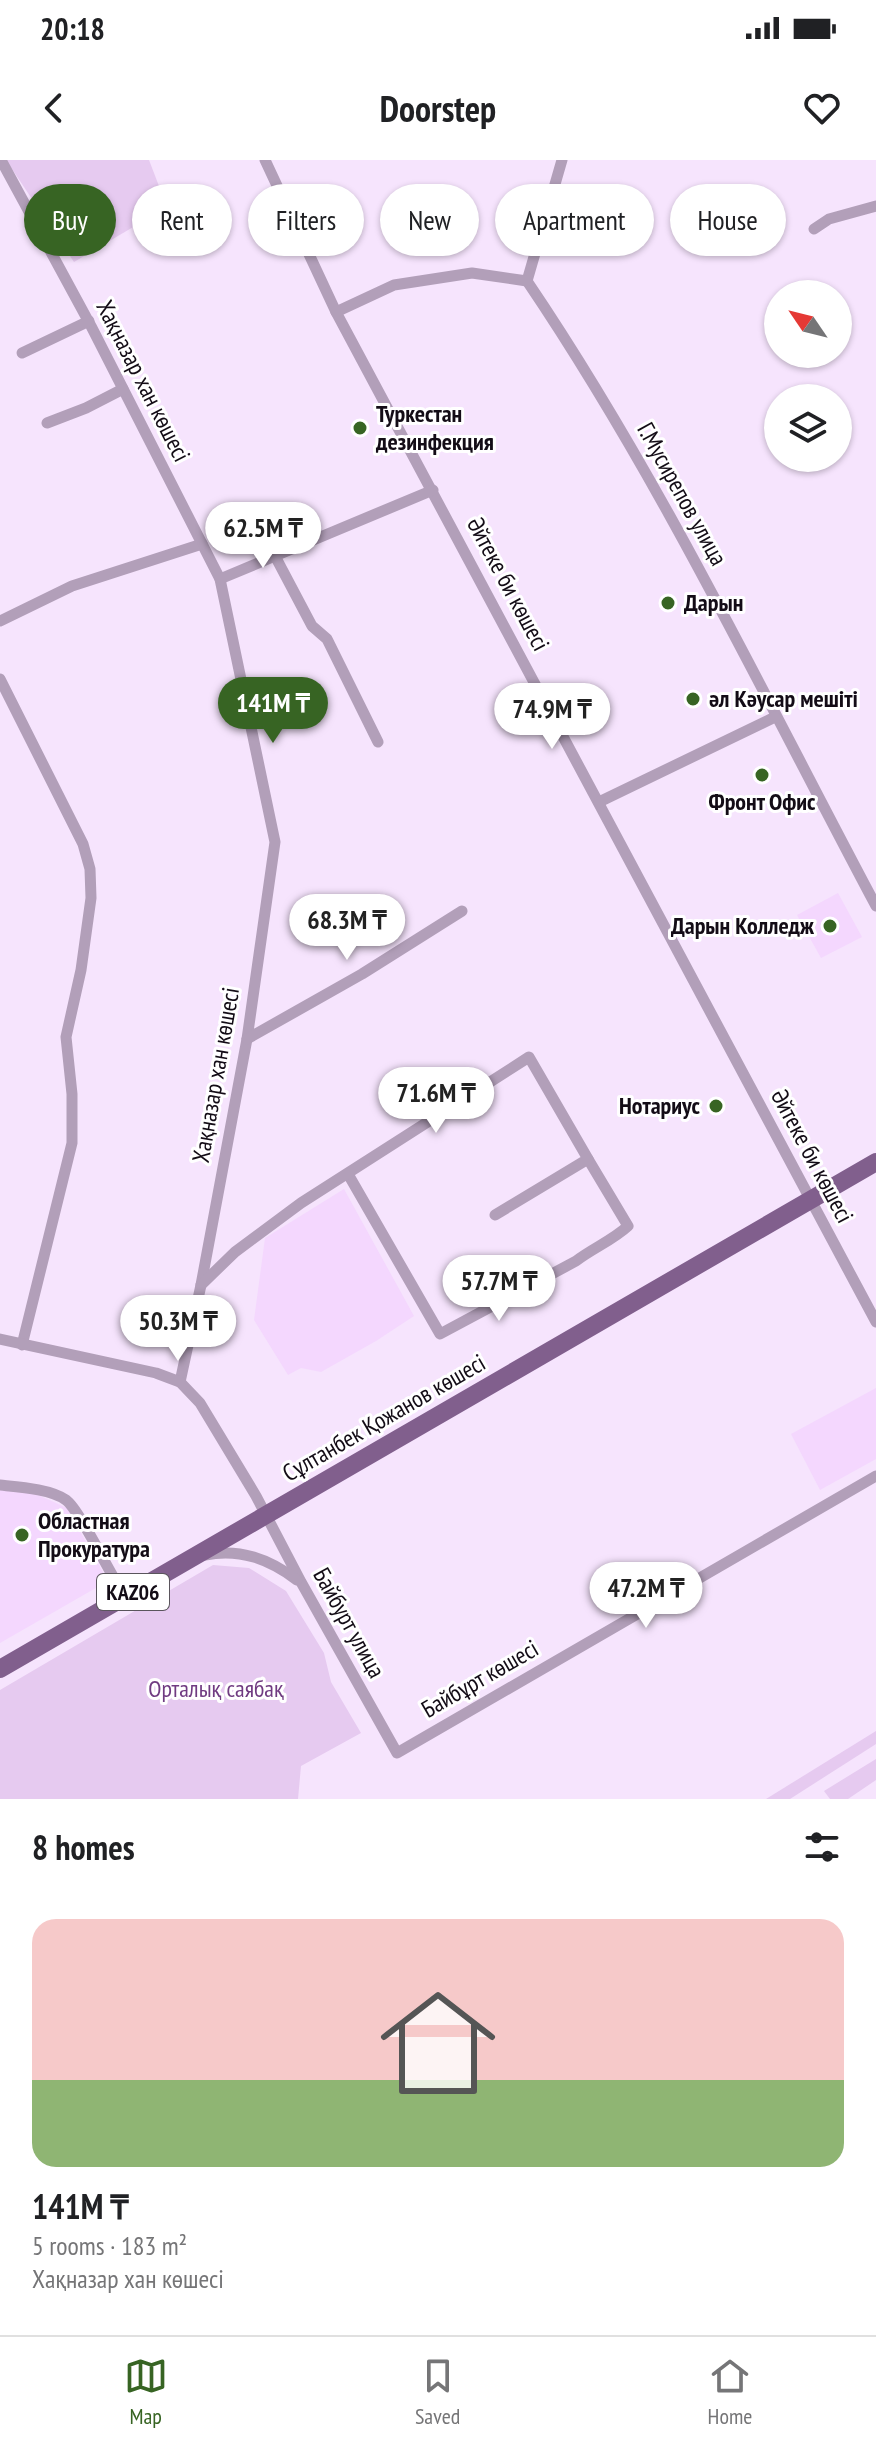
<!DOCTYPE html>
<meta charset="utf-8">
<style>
:root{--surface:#fff;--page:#f2f2f2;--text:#202124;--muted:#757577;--line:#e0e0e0;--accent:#376423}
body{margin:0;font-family:"PT Sans Narrow",sans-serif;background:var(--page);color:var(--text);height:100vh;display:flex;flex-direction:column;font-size:30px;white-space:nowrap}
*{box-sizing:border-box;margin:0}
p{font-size:26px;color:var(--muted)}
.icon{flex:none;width:44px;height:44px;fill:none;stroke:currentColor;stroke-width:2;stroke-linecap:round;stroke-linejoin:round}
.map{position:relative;height:1639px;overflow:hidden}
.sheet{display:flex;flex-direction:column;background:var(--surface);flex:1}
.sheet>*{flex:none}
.guide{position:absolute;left:24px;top:24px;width:828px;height:72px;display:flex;gap:16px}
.needle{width:52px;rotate:305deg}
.fabs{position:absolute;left:764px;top:120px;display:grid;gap:16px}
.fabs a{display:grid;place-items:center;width:88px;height:88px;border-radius:50%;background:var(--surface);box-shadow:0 2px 6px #0004;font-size:40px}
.price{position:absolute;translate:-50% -68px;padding:0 18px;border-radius:28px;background:#fff;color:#222;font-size:26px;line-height:52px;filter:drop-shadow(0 2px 4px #0008)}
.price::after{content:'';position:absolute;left:50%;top:48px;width:24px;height:18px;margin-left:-12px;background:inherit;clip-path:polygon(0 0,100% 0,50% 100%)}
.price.active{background:var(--accent);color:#fff}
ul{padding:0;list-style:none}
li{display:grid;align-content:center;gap:16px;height:424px;padding:0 32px}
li+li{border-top:2px solid var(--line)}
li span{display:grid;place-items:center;height:248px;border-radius:24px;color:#555}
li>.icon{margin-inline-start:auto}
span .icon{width:144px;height:144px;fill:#fffc;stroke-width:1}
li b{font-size:34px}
h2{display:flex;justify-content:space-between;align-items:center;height:96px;padding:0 32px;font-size:34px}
.chip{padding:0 28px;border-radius:36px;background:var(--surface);box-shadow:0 2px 6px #0004;font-size:28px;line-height:72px}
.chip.active{background:var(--accent);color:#fff}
.status{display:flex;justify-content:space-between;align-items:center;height:56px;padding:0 40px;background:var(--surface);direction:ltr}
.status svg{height:22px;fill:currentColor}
header{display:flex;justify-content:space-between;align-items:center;height:104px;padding:0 32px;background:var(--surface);font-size:36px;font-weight:600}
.menu{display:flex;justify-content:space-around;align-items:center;height:112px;border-top:2px solid var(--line);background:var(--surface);font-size:22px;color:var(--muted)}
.menu a{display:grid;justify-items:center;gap:4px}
.menu .active{color:var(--accent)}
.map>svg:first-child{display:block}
.built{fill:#f4d7fe}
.green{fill:#e6caf0}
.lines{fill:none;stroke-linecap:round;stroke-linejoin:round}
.minor{stroke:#b29fb9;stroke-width:11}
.primary{stroke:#815f8d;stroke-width:18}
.poi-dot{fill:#376423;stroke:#fff;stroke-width:3}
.labels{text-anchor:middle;stroke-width:6;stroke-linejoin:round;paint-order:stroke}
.shield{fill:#fff;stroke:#5a555c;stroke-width:2}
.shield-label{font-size:22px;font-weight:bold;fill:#130c16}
.street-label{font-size:24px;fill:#130c16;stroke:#fff}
.poi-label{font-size:24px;font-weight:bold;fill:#130c16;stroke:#fff;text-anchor:start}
.park-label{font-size:24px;fill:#703b81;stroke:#fff}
</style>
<div class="status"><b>20:18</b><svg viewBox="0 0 49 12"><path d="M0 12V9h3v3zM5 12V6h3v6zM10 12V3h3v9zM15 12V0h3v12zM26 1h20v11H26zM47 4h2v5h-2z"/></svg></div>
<header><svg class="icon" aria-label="back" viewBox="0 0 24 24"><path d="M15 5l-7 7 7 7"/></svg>Doorstep<svg class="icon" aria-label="heart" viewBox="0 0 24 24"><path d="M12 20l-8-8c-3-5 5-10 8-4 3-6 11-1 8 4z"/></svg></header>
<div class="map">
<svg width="876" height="1639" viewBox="0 0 876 1639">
<rect width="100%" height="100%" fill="#f6e4fd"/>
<g class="built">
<path d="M838 733 862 777 821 798 797 755Z"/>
<path d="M344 1029 414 1156 376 1181 321 1212 301 1208 288 1215 254 1160 265 1078Z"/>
<path d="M876 1228V1299L820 1330 791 1274Z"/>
<path d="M0 1329 36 1334 67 1348 108 1421 0 1483Z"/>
</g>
<g class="green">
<path d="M6 0H149L167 47 74 102Z"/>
<path d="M213 1405 249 1408 286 1431 324 1493 331 1522 361 1573 301 1606 298 1639H0V1530Z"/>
<path d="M876 1571V1584L790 1639H766Z"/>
<path d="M876 1599V1620L848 1639H830L824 1631Z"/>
</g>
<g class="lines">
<g class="minor">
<path d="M1 0 91 166 220 419 275 682 247 879 201 1125 180 1222"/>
<path d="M265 0 336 152 876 1162"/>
<path d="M562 0 527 121C661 319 764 536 876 746"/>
<path d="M814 69 829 59 876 46"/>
<path d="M336 152 394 125 472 113 527 121"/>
<path d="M22 193 89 161"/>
<path d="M47 263 86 248 123 229"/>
<path d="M220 419 275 396"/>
<path d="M0 461 72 426 202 384"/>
<path d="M0 519 83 684 90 709 91 738 81 810 66 877 72 934V983L22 1185"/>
<path d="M378 582 327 479 312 466 275 396 433 330"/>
<path d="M599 642 775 557"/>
<path d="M247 879 362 814 462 751"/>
<path d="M348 1014 440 1174 576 1101C593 1088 613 1080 628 1066L588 999"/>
<path d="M201 1125 235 1092 301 1043 529 897 588 999 495 1055"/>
<path d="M0 1179 156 1213 180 1222 200 1243 256 1336 301 1422 397 1593 876 1316"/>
<path d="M0 1325C19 1327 51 1329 66 1340 80 1350 111 1417 125 1436"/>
<path d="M205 1395C240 1388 269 1399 297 1420"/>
</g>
<path class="primary" d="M0 1509 876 1002"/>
</g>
<g class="poi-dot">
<circle cx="360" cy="268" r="8"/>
<circle cx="668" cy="443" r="8"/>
<circle cx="693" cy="539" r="8"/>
<circle cx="762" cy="615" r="8"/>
<circle cx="830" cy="766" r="8"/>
<circle cx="716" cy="946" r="8"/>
<circle cx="22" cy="1375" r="8"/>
</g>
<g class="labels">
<rect class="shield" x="97" y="1414" width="72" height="36" rx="6"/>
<g class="shield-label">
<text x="133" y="1440">KАZ06</text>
</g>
<g class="street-label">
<text transform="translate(143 221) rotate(63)" y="8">Хақназар хан көшесі</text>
<text transform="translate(682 334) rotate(61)" y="8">Г.Мусирепов улица</text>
<text transform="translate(508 424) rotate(62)" y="8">Әйтеке би көшесі</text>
<text transform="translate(216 915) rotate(-80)" y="8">Хақназар хан көшесі</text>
<text transform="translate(812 996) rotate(62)" y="8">Әйтеке би көшесі</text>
<text transform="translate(384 1258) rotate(-30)" y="8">Сұлтанбек Қожанов көшесі</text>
<text transform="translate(349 1463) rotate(61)" y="8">Байбурт улица</text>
<text transform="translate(480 1519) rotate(-30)" y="8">Байбұрт көшесі</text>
</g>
<g class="poi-label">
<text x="376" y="262">Туркестан<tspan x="376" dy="28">дезинфекция</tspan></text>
<text x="684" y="451">Дарын</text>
<text x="709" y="547">әл Кәусар мешіті</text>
<text x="762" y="650" text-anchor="middle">Фронт Офис</text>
<text x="814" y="774" text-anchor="end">Дарын Колледж</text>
<text x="700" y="954" text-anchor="end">Нотариус</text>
<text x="38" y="1369">Областная<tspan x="38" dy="28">Прокуратура</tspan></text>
</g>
<g class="park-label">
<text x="216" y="1537">Орталық саябақ</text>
</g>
</g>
</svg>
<div class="fabs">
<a><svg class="needle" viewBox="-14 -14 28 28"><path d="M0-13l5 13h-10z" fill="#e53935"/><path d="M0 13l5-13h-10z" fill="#757577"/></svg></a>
<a><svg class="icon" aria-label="layers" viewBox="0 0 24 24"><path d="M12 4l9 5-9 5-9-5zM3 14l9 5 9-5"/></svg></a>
</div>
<b class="price" style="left:263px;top:410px">62.5M ₸</b>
<b class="price active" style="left:273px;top:585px">141M ₸</b>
<b class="price" style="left:552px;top:591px">74.9M ₸</b>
<b class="price" style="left:347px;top:802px">68.3M ₸</b>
<b class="price" style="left:436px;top:975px">71.6M ₸</b>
<b class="price" style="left:499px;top:1163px">57.7M ₸</b>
<b class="price" style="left:178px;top:1203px">50.3M ₸</b>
<b class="price" style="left:646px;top:1470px">47.2M ₸</b>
<div class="guide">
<a class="chip active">Buy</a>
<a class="chip">Rent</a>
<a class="chip">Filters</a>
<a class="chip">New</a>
<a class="chip">Apartment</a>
<a class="chip">House</a>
</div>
</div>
<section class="sheet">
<h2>8 homes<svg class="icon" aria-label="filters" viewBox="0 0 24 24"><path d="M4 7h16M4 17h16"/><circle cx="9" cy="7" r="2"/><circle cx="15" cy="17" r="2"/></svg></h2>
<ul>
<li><span style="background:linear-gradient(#f6c9c9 65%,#8fb573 0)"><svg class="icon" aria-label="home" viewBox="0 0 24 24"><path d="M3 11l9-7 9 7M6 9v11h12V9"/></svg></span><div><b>141M ₸</b><p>5 rooms · 183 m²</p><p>Хақназар хан көшесі</p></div></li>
</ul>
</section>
<nav class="menu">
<a class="active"><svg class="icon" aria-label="map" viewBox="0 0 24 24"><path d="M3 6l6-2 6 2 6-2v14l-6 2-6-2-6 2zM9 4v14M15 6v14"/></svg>Map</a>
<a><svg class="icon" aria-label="saved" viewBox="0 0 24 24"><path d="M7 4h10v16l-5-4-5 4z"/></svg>Saved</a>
<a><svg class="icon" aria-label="home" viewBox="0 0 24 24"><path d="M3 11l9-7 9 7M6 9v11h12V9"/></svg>Home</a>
</nav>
